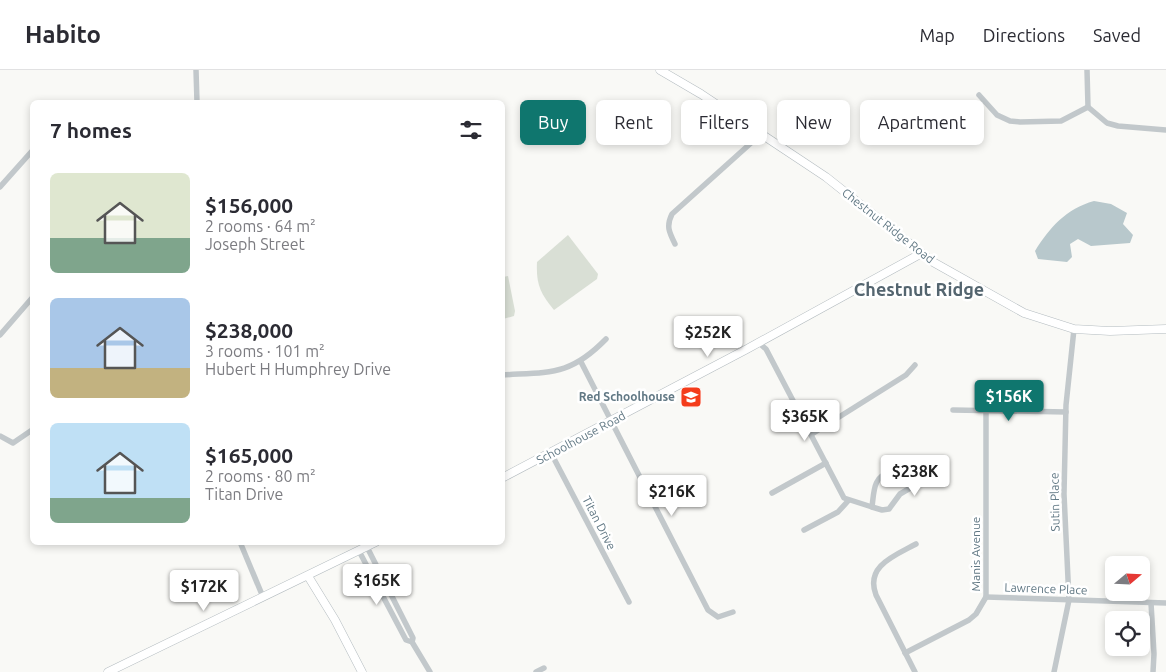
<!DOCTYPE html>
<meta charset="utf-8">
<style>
:root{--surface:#fff;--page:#f2f2f3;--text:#2b2b33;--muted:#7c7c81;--line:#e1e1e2;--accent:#0f766e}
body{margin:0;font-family:Ubuntu,sans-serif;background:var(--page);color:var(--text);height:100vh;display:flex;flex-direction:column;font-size:19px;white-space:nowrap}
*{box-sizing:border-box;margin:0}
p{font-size:16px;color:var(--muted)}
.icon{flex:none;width:28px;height:28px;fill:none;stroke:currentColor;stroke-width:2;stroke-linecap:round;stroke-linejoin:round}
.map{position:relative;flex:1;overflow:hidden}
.drawer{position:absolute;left:30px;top:30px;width:475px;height:445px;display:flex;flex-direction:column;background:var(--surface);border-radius:8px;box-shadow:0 2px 8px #0003}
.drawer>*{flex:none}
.hud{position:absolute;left:520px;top:30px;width:475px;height:45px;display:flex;gap:10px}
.needle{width:32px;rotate:71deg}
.fabs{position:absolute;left:1105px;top:486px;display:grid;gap:10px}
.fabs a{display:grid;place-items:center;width:45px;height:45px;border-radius:8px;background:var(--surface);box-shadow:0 2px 8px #0003;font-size:25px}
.price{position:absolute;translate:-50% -42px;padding:0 11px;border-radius:5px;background:#fff;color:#222;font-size:16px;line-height:32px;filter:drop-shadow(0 1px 2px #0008)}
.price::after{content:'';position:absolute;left:50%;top:30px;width:15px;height:11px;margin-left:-8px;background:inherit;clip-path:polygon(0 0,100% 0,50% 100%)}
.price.active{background:var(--accent);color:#fff}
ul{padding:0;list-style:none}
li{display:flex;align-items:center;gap:15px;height:125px;padding:0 20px}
li span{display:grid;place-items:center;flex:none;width:140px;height:100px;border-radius:8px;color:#555}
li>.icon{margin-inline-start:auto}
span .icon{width:60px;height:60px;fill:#fffc;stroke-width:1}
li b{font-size:21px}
h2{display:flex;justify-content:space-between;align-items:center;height:60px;padding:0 20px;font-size:21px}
.pill{padding:0 18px;border-radius:8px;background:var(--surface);box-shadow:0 2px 8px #0003;font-size:18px;line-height:45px}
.pill.active{background:var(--accent);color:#fff}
header{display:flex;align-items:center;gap:30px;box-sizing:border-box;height:70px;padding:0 25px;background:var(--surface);border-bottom:1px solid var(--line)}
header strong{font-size:24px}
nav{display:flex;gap:28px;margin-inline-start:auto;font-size:18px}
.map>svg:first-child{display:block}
.green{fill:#d9dfd5}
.water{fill:#b8c8cc}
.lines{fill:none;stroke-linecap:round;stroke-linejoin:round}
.secondary-casing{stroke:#b4bcc0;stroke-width:9}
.street{stroke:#c2c8cb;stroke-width:5.5}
.secondary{stroke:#fff;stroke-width:8}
.labels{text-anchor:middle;stroke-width:5;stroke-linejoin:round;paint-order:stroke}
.street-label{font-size:12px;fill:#617884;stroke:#fff}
.poi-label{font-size:12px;font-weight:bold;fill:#617884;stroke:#fff;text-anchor:end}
.district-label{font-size:18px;font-weight:bold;fill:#54656f;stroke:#fff}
</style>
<header>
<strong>Habito</strong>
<nav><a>Map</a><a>Directions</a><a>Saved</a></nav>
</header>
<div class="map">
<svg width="1166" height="602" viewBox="0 0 1166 602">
<rect width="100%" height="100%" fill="#f9f9f6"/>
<g class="green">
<path d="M568 165 598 204 597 209 554 240C540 223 536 214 537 192Z"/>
<path d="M508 206 515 241 514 246 503 249V207Z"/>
</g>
<path class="water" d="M1094 131 1111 134 1127 143 1123 154 1133 165 1130 173 1091 176 1078 169 1070 174 1072 187 1067 192 1038 189 1035 181C1050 157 1066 139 1094 131Z"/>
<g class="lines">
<g class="secondary-casing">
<g id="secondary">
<path d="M660 0 701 24 826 107 933 192 1024 243 1074 259 1110 261 1166 259"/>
<path d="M502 408 747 279 922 183"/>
<path d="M308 506 335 550 362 602"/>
<path d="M108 602 376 472"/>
</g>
</g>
<g class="street">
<path d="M196 0 197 32"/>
<path d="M1087 0 1088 37"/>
<path d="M979 25 997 45 1010 51 1020 52 1061 51 1088 37 1107 53 1118 56 1166 60"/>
<path d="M0 117 32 81"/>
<path d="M675 174C669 162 666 156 672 144L761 64"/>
<path d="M0 265 32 228"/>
<path d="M759 273 766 279 844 428 872 437"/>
<path d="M581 292 708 540 718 547 733 542"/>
<path d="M502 305C550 302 570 306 606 269"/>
<path d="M953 340 1066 342"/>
<path d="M812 364 906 305 915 295"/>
<path d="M0 366 13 373 32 360"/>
<path d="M551 383 629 532"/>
<path d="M891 403 910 407 912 417 900 424 889 439 882 440 872 437C874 422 873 405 891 403Z"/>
<path d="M772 423 826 393"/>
<path d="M804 460 838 442 848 431"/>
<path d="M240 472 263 527"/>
<path d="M367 477 413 568 412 572"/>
<path d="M359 481 406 570 412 572 430 602"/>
<path d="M986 527 1166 533"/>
<path d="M1151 533 1154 584 1153 602"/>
<path d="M905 583 969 550 976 544 986 527V341"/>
<path d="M536 602 544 598"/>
<path d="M915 602 876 525C865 496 894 486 916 474"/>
<path d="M1054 602 1069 530 1064 424 1066 335 1074 259"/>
</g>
<use href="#secondary" class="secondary"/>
</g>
<defs>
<g id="school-square" transform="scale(1.125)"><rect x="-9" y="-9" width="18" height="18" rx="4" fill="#f43c1b" stroke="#fff"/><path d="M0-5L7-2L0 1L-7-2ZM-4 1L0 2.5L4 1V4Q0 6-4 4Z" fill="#fff"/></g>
</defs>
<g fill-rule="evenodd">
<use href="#school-square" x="691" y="327"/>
</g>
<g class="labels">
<g class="street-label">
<text transform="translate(888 156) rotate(38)" y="4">Chestnut Ridge Road</text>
<text transform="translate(581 368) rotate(-28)" y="4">Schoolhouse Road</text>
<text transform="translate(1055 432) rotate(-91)" y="4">Sutin Place</text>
<text transform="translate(599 453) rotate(63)" y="4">Titan Drive</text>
<text transform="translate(976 484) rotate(-90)" y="4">Manis Avenue</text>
<text transform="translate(1046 519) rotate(2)" y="4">Lawrence Place</text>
</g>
<g class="poi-label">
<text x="675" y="331">Red Schoolhouse</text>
</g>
<g class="district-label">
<text x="919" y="226">Chestnut Ridge</text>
</g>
</g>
</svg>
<div class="fabs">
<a><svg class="needle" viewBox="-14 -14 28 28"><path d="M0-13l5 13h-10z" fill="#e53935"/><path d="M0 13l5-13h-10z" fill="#7c7c81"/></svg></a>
<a><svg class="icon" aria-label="locate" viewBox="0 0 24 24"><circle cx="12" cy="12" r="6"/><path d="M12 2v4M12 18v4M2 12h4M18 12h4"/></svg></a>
</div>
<b class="price" style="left:708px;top:288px">$252K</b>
<b class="price active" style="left:1009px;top:352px">$156K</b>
<b class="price" style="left:805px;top:372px">$365K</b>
<b class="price" style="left:915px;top:427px">$238K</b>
<b class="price" style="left:672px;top:447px">$216K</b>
<b class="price" style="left:377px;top:536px">$165K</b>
<b class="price" style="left:204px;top:542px">$172K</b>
<div class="hud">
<a class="pill active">Buy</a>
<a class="pill">Rent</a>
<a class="pill">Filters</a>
<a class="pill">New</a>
<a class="pill">Apartment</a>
</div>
<section class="drawer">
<h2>7 homes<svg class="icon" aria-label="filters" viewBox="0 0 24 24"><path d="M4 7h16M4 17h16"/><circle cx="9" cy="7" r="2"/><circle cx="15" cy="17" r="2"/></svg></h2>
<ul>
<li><span style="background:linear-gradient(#dfe7d0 65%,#7fa58c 0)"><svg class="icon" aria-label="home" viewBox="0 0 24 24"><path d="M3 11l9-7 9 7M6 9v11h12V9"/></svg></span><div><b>$156,000</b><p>2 rooms · 64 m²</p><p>Joseph Street</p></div></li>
<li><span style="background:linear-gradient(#a9c7e8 70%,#c2b280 0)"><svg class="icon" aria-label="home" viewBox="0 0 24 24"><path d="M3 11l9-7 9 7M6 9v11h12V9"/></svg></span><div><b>$238,000</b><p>3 rooms · 101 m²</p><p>Hubert H Humphrey Drive</p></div></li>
<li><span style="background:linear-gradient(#bfe0f5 75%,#7fa58c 0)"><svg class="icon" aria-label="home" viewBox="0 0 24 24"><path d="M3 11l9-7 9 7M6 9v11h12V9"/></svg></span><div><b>$165,000</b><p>2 rooms · 80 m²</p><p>Titan Drive</p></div></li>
</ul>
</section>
</div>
